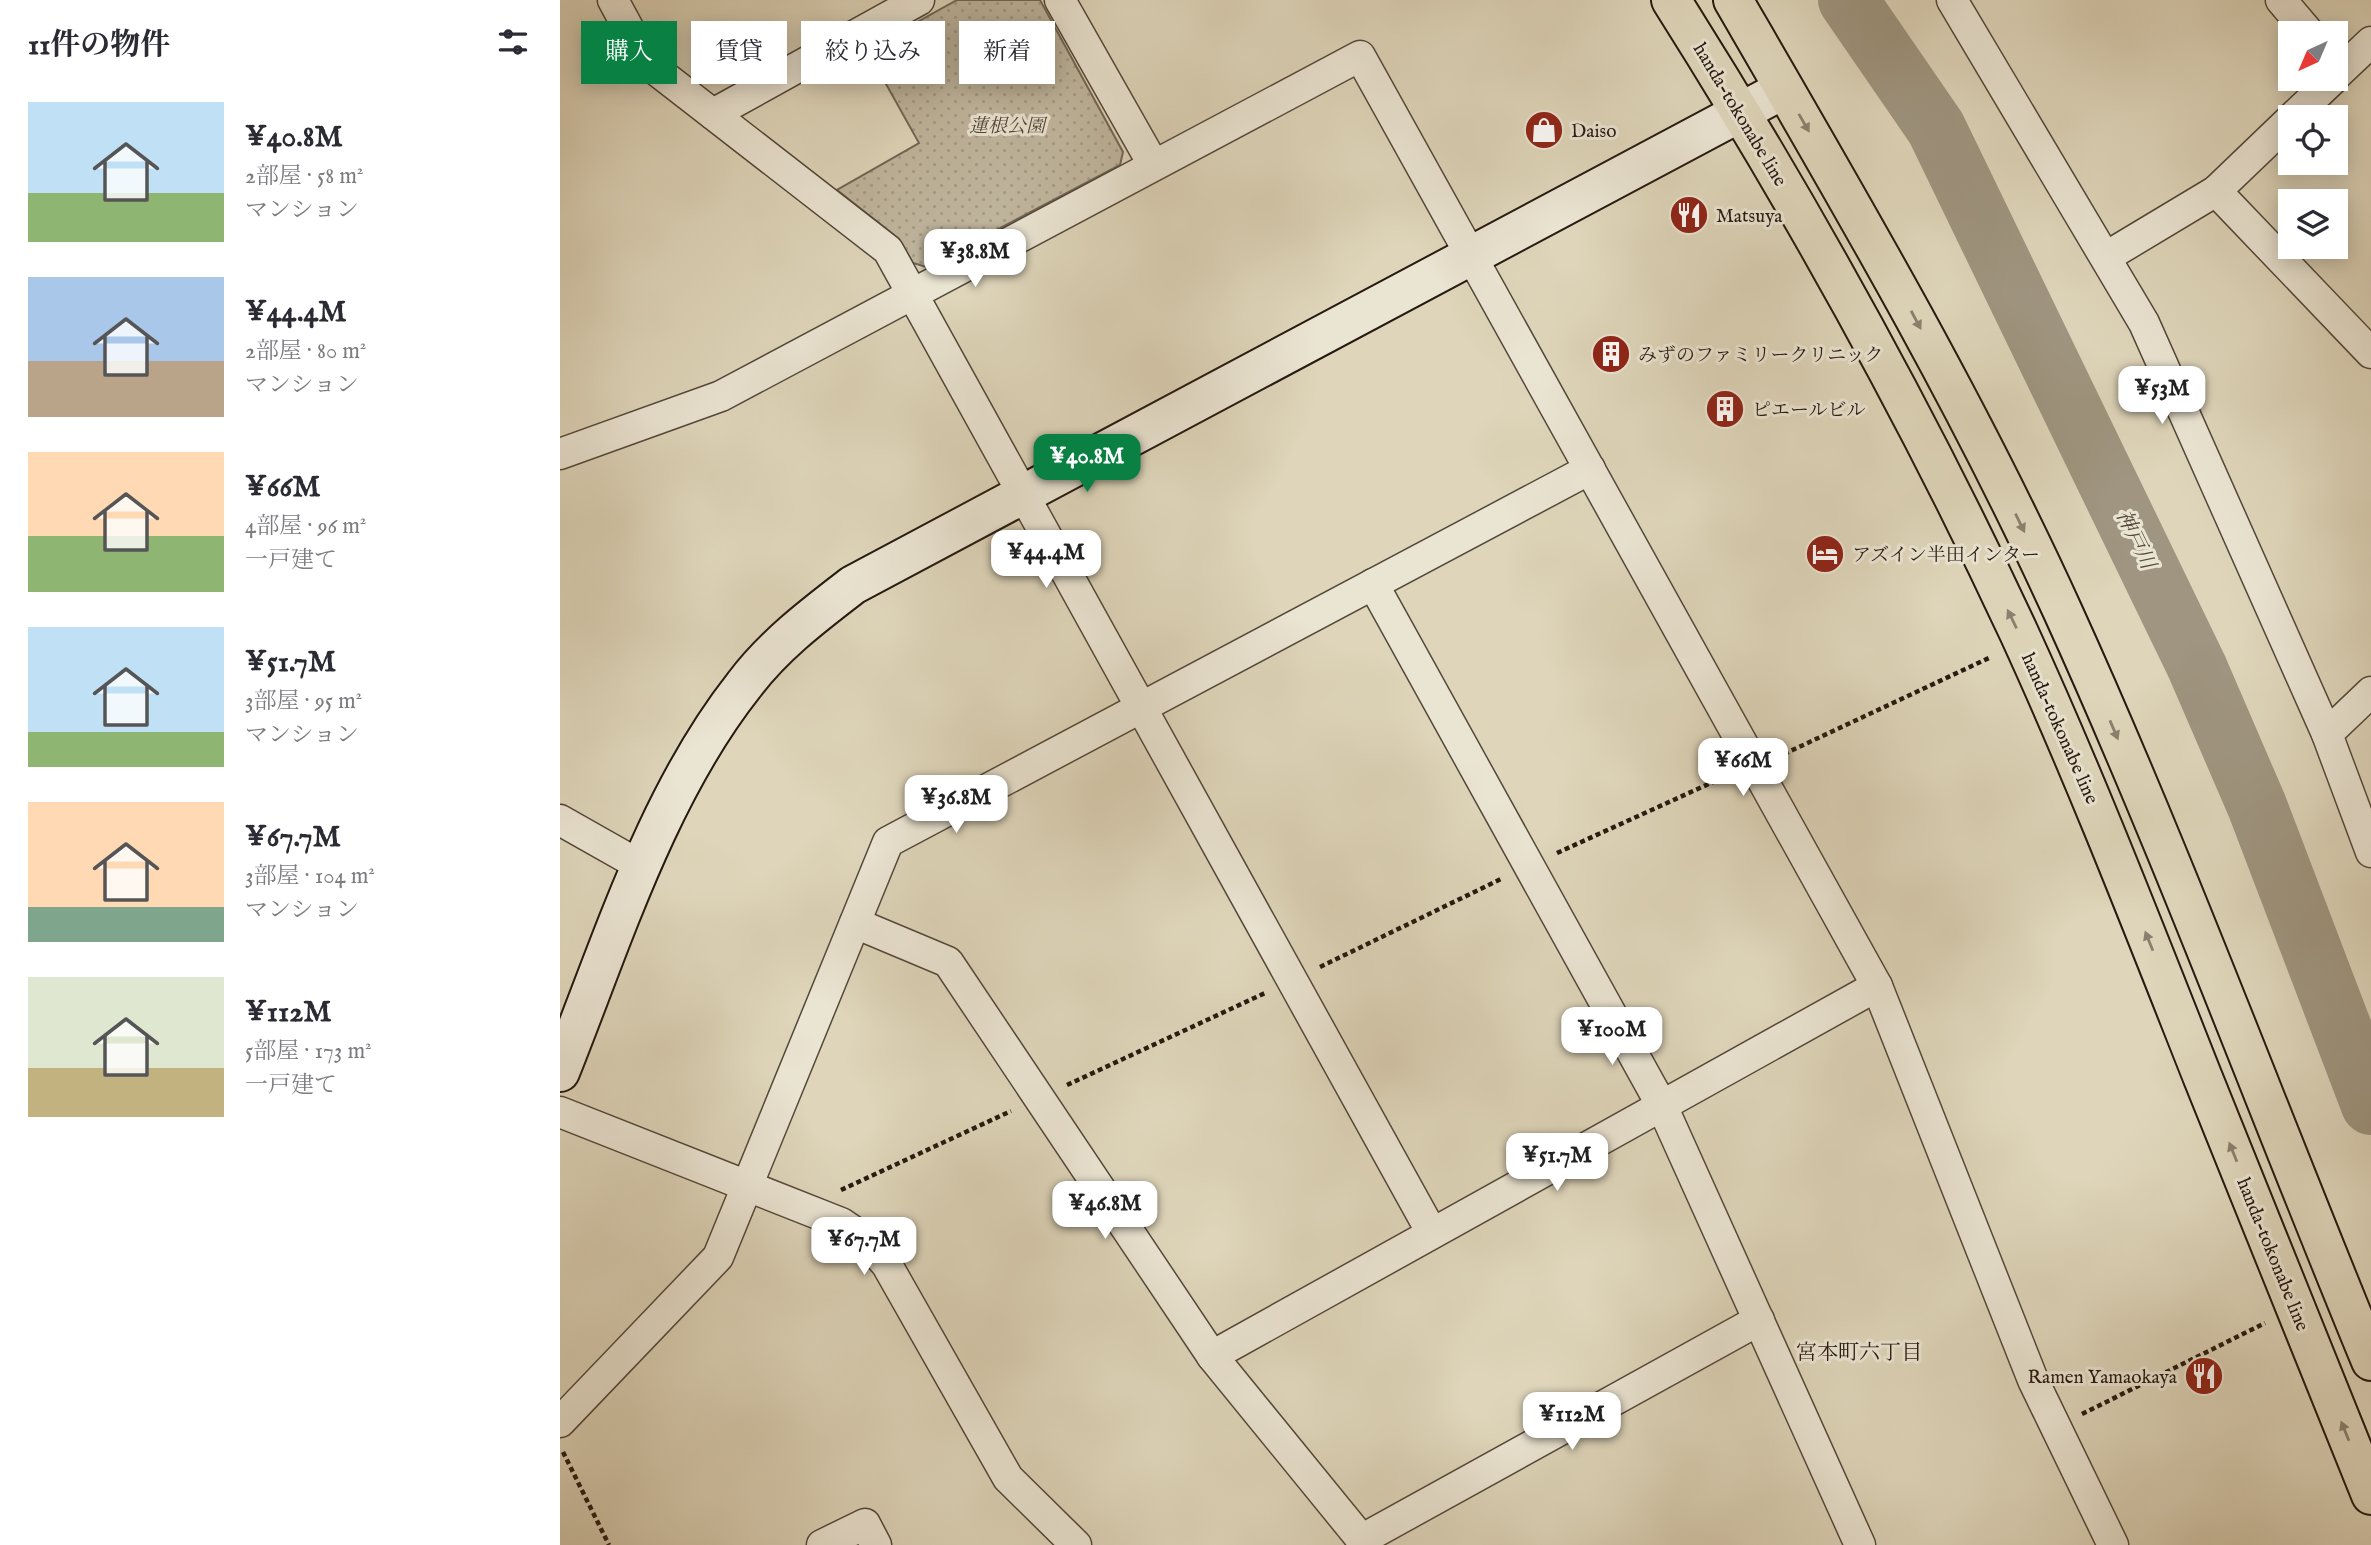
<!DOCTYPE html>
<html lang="ja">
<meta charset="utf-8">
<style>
:root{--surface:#fff;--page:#f7f7f7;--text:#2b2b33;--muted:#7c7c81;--accent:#0b8043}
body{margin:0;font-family:"IM FELL English","Noto Serif JP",serif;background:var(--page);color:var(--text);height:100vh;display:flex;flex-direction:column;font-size:26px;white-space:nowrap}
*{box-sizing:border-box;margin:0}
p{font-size:23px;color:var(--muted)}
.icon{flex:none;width:38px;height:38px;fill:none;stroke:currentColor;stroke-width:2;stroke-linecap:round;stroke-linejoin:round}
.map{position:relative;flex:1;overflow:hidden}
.side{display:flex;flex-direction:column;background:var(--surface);width:560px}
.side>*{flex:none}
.banner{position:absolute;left:21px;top:21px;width:665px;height:63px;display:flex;gap:14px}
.needle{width:46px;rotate:224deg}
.controls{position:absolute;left:1718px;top:21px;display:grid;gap:14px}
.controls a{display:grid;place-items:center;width:70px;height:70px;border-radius:0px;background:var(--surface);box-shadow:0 4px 18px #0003;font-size:35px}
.price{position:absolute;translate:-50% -60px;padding:0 16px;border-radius:14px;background:#fff;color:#222;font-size:23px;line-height:46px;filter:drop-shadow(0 2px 4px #0008)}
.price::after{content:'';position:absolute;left:50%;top:42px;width:21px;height:16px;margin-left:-10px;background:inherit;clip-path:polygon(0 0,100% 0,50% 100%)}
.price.active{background:var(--accent);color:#fff}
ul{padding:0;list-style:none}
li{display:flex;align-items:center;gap:21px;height:175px;padding:0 28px}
li span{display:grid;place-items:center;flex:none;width:196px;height:140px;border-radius:0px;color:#555}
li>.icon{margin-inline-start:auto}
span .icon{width:84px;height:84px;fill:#fffc;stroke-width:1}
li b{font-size:30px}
h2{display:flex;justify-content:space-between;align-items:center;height:84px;padding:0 28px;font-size:30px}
.chip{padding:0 24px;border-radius:0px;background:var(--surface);box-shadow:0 4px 18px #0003;font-size:24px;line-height:63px}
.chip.active{background:var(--accent);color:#fff}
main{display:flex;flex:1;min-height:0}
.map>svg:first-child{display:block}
.grass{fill:url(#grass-dots);stroke:#726756;stroke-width:2}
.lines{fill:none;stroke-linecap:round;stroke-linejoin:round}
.river{stroke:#9f9580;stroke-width:60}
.street-casing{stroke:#54483a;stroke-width:33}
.secondary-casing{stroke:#261910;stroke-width:42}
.primary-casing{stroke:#261910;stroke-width:42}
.path{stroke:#261910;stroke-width:4.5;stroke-dasharray:5 3.5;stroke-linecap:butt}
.street{stroke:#eae4d2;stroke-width:30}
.secondary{stroke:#eae4d2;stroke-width:38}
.primary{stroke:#ded5ba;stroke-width:38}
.oneway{fill:#8b806e}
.labels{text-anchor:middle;stroke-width:6;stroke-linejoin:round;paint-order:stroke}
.street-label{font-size:19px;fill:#261910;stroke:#eae4d2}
.park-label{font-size:19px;font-style:italic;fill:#54483a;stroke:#eae4d2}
.poi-label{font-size:19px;fill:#261910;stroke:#eae4d2;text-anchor:start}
.water-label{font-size:21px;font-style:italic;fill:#564b3d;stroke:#eae4d2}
.neighbourhood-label{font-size:21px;fill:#261910;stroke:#eae4d2}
</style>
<main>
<section class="side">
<h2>11件の物件<svg class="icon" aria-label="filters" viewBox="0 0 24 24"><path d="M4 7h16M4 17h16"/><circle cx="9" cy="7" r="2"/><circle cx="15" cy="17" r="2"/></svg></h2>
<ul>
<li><span style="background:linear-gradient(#bfe0f5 65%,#8fb573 0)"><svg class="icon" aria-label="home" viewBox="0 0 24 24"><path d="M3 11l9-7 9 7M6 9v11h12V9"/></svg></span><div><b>¥40.8M</b><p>2部屋 · 58 m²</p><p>マンション</p></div></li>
<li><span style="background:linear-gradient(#a9c7e8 60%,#b9a48a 0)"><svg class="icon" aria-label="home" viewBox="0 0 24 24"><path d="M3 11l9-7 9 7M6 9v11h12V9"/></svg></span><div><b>¥44.4M</b><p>2部屋 · 80 m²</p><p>マンション</p></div></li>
<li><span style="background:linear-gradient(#ffd9b3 60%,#8fb573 0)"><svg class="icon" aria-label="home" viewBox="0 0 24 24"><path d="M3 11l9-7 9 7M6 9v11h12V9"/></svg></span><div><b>¥66M</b><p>4部屋 · 96 m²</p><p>一戸建て</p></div></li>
<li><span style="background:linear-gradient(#bfe0f5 75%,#8fb573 0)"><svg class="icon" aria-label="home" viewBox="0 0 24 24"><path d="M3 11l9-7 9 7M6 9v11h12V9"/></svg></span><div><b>¥51.7M</b><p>3部屋 · 95 m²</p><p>マンション</p></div></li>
<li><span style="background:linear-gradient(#ffd9b3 75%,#7fa58c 0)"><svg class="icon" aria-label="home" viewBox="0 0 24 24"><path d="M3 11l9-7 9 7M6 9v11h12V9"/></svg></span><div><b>¥67.7M</b><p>3部屋 · 104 m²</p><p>マンション</p></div></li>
<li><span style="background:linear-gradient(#dfe7d0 65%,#c2b280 0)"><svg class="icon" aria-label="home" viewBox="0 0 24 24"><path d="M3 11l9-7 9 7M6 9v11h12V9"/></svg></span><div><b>¥112M</b><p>5部屋 · 173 m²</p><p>一戸建て</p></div></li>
</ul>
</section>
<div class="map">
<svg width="1811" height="1545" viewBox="0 0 1811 1545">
<defs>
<pattern id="grass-dots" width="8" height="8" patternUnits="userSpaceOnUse" patternTransform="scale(1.75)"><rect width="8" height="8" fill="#bfb59d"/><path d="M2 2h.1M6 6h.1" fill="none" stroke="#a49b86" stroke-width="1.8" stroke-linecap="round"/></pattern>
</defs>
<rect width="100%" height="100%" fill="#ded5ba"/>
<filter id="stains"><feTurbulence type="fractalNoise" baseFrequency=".00286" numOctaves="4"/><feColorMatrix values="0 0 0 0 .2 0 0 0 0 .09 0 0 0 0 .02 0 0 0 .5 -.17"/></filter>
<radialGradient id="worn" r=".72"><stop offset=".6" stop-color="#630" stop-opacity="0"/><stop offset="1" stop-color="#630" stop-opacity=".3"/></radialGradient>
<path class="grass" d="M397 0H480L563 152 560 165 366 267 353 263 339 239 277 190 359 143 307 50Z"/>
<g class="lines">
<path class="river" d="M1288 0 1376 128 1637 667 1697 806 1811 1105"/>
<g class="street-casing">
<g id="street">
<path d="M53 0 87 63 328 250 872 1233"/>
<path d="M500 0 593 164"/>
<path d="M1392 0 1584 323 1767 734 1811 852"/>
<path d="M1721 0 1749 33"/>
<path d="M1776 75 1811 42"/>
<path d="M153 114 359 0"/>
<path d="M1733 117 1773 79"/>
<path d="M1656 191 1811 353"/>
<path d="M1546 257 1656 191 1731 119"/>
<path d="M0 454 161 396 800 56 1317 986 1473 1380 1553 1545"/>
<path d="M813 584 1102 1106 1300 1545"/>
<path d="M1767 734 1811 692"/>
<path d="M0 820 83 867"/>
<path d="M295 923 388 962 652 1356 806 1545"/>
<path d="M0 1112 281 1223 306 1240 327 1265 448 1478 516 1545"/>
<path d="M652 1356 1317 986"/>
<path d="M0 1422 158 1257 328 842 1030 469"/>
<path d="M801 1540 1199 1320"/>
<path d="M262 1545 305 1524 316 1545"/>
</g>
</g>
<g class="secondary-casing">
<path id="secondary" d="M0 1072C52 942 97 795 184 685 214 645 254 615 293 585L1224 89"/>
</g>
<g class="primary-casing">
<g id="primary">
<path d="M1111 0C1240 204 1357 414 1459 633 1526 779 1584 929 1643 1078 1699 1217 1755 1356 1811 1495"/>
<path d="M1173 0C1289 200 1407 401 1503 612 1615 858 1708 1112 1811 1361"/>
</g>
</g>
<g class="path">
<path d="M1224 754 1431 657"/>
<path d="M997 853 1164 777"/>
<path d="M760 967 941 879"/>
<path d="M507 1085 705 993"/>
<path d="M281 1190 451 1111"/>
<path d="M1522 1414 1705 1323"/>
<path d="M3 1452 49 1545"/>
</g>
<use href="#street" class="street"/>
<use href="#secondary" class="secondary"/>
<use href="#primary" class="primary"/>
</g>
<defs><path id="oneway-solid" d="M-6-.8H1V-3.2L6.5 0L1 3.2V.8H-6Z" transform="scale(1.75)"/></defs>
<g class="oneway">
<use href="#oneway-solid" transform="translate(1244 123) rotate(60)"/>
<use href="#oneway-solid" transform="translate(1356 320) rotate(62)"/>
<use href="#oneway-solid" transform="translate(1460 523) rotate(64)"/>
<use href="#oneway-solid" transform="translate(1452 619) rotate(-116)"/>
<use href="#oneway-solid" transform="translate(1554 730) rotate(67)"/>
<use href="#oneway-solid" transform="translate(1589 941) rotate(-112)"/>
<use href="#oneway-solid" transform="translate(1673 1152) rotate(-112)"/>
<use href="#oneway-solid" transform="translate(1785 1431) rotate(-112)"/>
</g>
<defs>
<g id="shop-disc" transform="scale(2.0125)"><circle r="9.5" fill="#8f2418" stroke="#eae4d2"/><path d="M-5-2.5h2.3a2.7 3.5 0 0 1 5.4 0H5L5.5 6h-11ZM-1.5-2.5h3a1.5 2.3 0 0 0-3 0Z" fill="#fff"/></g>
<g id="restaurant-disc" transform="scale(2.0125)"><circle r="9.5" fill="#8f2418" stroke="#eae4d2"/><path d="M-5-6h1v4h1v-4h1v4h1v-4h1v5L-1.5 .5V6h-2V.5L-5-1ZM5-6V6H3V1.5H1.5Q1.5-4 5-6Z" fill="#fff"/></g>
<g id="building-disc" transform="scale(2.0125)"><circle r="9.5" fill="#8f2418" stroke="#eae4d2"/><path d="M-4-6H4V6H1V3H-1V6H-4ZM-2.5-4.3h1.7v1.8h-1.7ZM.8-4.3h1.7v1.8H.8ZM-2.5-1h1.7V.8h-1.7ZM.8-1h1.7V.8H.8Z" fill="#fff"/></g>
<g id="hotel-disc" transform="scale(2.0125)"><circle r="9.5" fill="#8f2418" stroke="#eae4d2"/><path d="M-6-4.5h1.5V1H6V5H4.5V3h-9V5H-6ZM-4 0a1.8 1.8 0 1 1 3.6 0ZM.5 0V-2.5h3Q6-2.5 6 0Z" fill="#fff"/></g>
</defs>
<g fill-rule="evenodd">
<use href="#shop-disc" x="984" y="130"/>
<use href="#restaurant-disc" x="1129" y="215"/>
<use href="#building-disc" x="1051" y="354"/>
<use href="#building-disc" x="1165" y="409"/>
<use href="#hotel-disc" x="1265" y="554"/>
<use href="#restaurant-disc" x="1644" y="1376"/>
</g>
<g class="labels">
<g class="street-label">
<text transform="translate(1181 114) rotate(59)" y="7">handa-tokonabe line</text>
<text transform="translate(1501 728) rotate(66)" y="7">handa-tokonabe line</text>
<text transform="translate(1714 1254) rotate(68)" y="7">handa-tokonabe line</text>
</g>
<g class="park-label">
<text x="447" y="132">蓮根公園</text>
</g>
<g class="poi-label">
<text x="1011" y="137">Daiso</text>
<text x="1156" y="222">Matsuya</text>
<text x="1078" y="361">みずのファミリークリニック</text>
<text x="1192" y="416">ピエールビル</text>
<text x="1292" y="561">アズイン半田インター</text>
<text x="1617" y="1383" text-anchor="end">Ramen Yamaokaya</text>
</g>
<g class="water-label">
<text transform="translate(1576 539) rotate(64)" y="7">神戸川</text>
</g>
<g class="neighbourhood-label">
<text x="1299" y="1359">宮本町六丁目</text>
</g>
</g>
<rect width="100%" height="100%" filter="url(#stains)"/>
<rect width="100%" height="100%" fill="url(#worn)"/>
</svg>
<div class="controls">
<a><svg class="needle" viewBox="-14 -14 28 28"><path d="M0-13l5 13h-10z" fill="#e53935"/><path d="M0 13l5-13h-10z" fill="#7c7c81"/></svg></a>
<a><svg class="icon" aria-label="locate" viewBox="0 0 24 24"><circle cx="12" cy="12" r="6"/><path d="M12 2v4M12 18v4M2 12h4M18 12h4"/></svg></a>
<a><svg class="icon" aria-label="layers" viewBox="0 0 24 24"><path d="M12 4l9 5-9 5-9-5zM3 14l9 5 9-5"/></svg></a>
</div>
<b class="price" style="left:415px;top:289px">¥38.8M</b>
<b class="price" style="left:1602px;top:426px">¥53M</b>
<b class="price active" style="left:527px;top:494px">¥40.8M</b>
<b class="price" style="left:486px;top:590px">¥44.4M</b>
<b class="price" style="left:1183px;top:798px">¥66M</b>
<b class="price" style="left:396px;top:835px">¥36.8M</b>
<b class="price" style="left:1052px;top:1067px">¥100M</b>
<b class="price" style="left:997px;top:1193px">¥51.7M</b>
<b class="price" style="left:545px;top:1241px">¥46.8M</b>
<b class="price" style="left:304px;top:1277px">¥67.7M</b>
<b class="price" style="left:1012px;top:1452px">¥112M</b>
<div class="banner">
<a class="chip active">購入</a>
<a class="chip">賃貸</a>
<a class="chip">絞り込み</a>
<a class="chip">新着</a>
</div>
</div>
</main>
